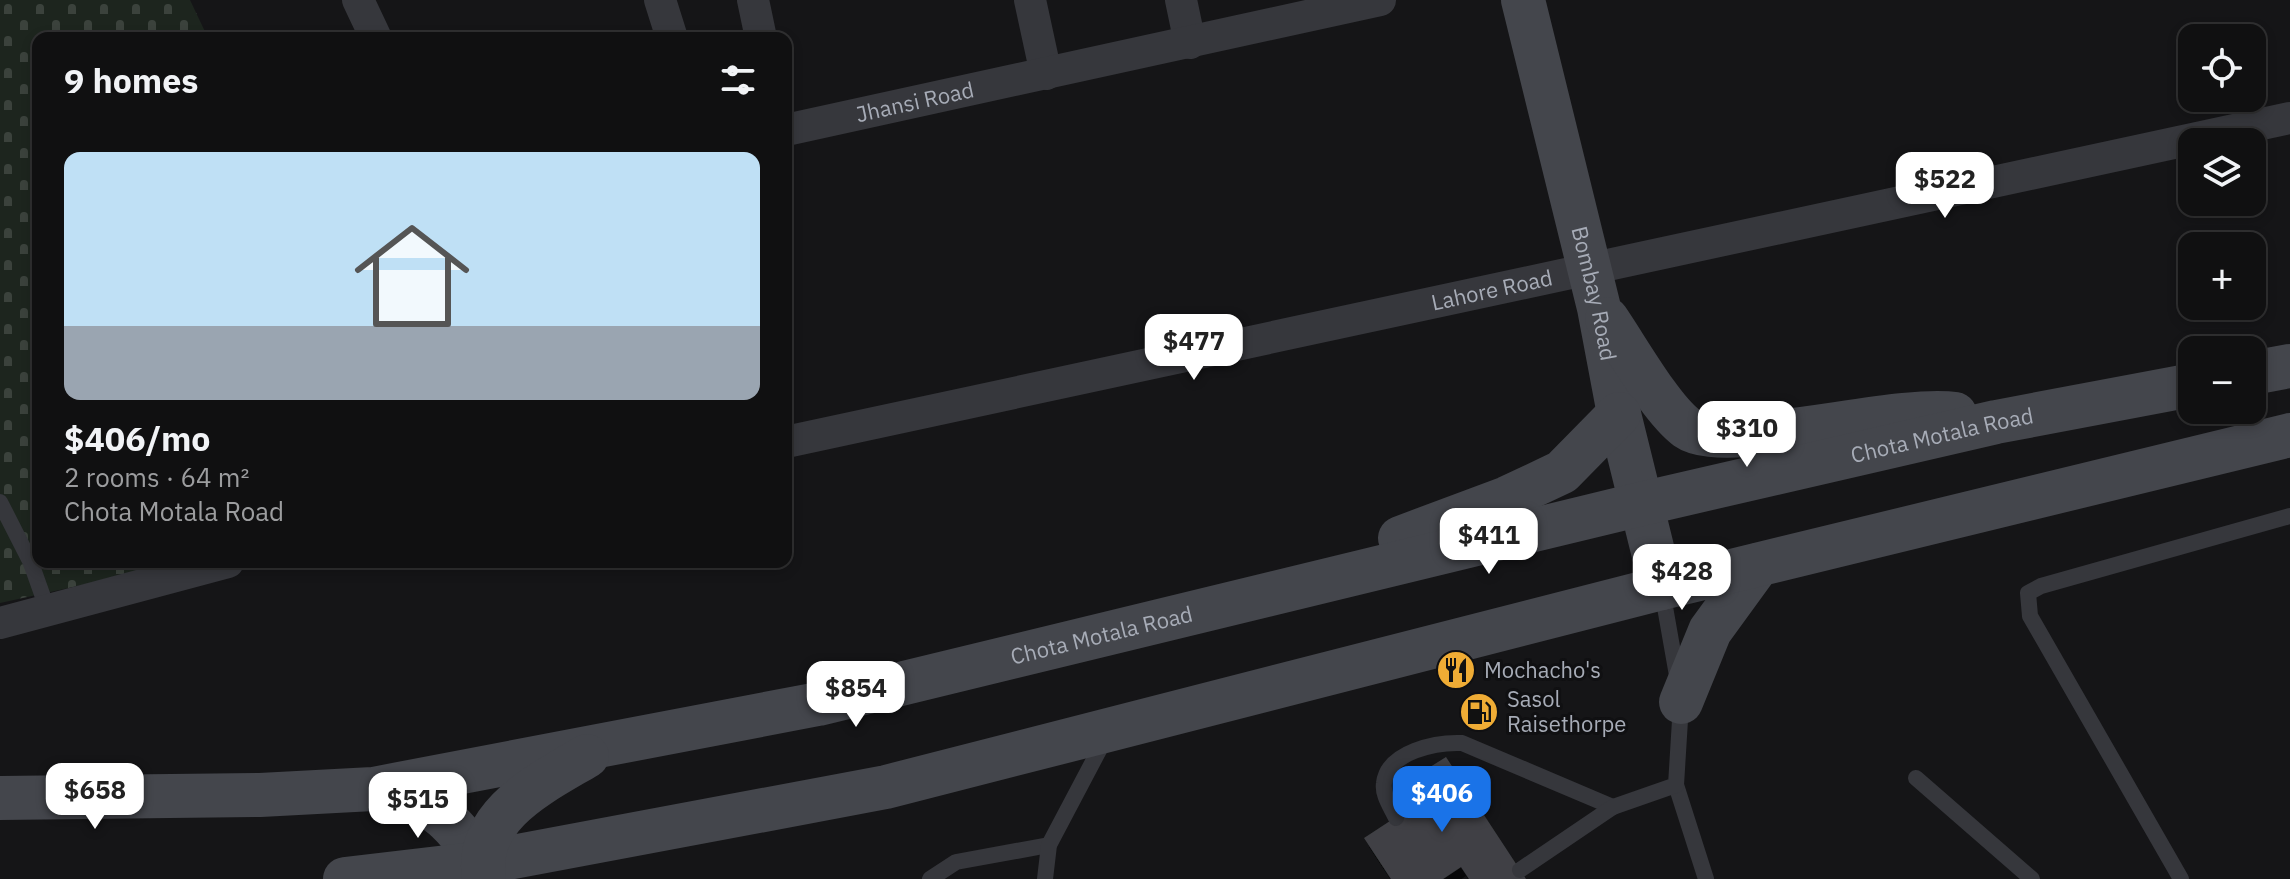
<!DOCTYPE html>
<meta charset="utf-8">
<style>
:root{--surface:#101011;--page:#19191a;--text:#f1f3f6;--muted:#9c9d9f;--line:#303031;--accent:#1a73e8}
body{margin:0;font-family:"IBM Plex Sans",sans-serif;background:var(--page);color:var(--text);height:100vh;display:flex;flex-direction:column;font-size:30px;white-space:nowrap}
*{box-sizing:border-box;margin:0}
p{font-size:26px;color:var(--muted)}
.icon{flex:none;width:44px;height:44px;fill:none;stroke:currentColor;stroke-width:2;stroke-linecap:round;stroke-linejoin:round}
.map{position:relative;flex:1;overflow:hidden}
.panel{position:absolute;left:32px;top:32px;width:760px;height:536px;display:flex;flex-direction:column;background:var(--surface);border-radius:16px;box-shadow:0 4px 12px #0003,0 0 0 2px var(--line)}
.panel>*{flex:none}
.fabs{position:absolute;left:2178px;top:24px;display:grid;gap:16px}
.fabs a{display:grid;place-items:center;width:88px;height:88px;border-radius:16px;background:var(--surface);box-shadow:0 4px 12px #0003,0 0 0 2px var(--line);font-size:40px}
.price{position:absolute;translate:-50% -68px;padding:0 18px;border-radius:16px;background:#fff;color:#222;font-size:26px;line-height:52px;filter:drop-shadow(0 2px 4px #0008)}
.price::after{content:'';position:absolute;left:50%;top:48px;width:24px;height:18px;margin-left:-12px;background:inherit;clip-path:polygon(0 0,100% 0,50% 100%)}
.price.on{background:var(--accent);color:#fff}
ul{padding:0;list-style:none}
li{display:grid;align-content:center;gap:16px;height:424px;padding:0 32px}
li+li{border-top:2px solid var(--line)}
li span{display:grid;place-items:center;height:248px;border-radius:16px;color:#555}
li>.icon{margin-inline-start:auto}
span .icon{width:144px;height:144px;fill:#fffc;stroke-width:1}
li b{font-size:34px}
h2{display:flex;justify-content:space-between;align-items:center;height:96px;padding:0 32px;font-size:34px}
.map>svg:first-child{display:block}
.cemetery{fill:url(#cemetery-stones)}
.building{fill:#3f4044;filter:url(#shadow)}
.lines{fill:none;stroke-linecap:round;stroke-linejoin:round}
.lane{stroke:#36373c;stroke-width:16}
.street{stroke:#36373c;stroke-width:32}
.secondary{stroke:#44464c;stroke-width:44}
.labels{text-anchor:middle;stroke-width:6;stroke-linejoin:round;paint-order:stroke}
.street-label{font-size:22px;fill:#a7acb7;stroke:#101012}
.poi-label{font-size:22px;fill:#a7acb7;stroke:#101012;text-anchor:start}
</style>
<div class="map">
<svg width="2290" height="879" viewBox="0 0 2290 879">
<defs>
<pattern id="cemetery-stones" width="16" height="16" patternUnits="userSpaceOnUse" patternTransform="scale(2)"><rect width="16" height="16" fill="#1d251e"/><path d="M2 7V4a2 2 0 0 1 4 0v3zM10 15v-3a2 2 0 0 1 4 0v3z" fill="#3b423c"/></pattern>
<filter id="shadow"><feDropShadow dx="5" dy="9" stdDeviation="0" flood-color="#0009"/></filter>
</defs>
<rect width="100%" height="100%" fill="#151517"/>
<path class="cemetery" d="M0 0H190L208 38H38V562H187L0 603Z"/>
<path class="building" d="M1446 757 1526 879H1469L1461 867 1443 879H1391L1364 838 1419 802 1406 782Z"/>
<g class="lines">
<g class="lane">
<path d="M0 502 31 563 48 611"/>
<path d="M1662 590 1678 681"/>
<path d="M1916 778 2032 879"/>
<path d="M1676 785 1706 879"/>
<path d="M1396 818C1391 807 1382 795 1384 783 1388 751 1437 742 1462 743L1613 807"/>
<path d="M1520 870 1613 807 1676 785 1681 704"/>
<path d="M930 879 956 862 1049 845"/>
<path d="M1045 879 1049 845 1106 737"/>
<path d="M2181 879 2030 616 2028 593 2041 586 2290 516"/>
</g>
<g class="street">
<path d="M358 0 376 38"/>
<path d="M660 0 672 38"/>
<path d="M753 0 761 38"/>
<path d="M1030 0 1046 74"/>
<path d="M1181 0 1190 43"/>
<path id="s1" d="M786 130 1380 0"/>
<path id="s2" d="M786 442 2290 118"/>
<path d="M0 623 228 562"/>
</g>
<g class="secondary">
<path id="s3" d="M1523 0 1599 308 1619 414 1662 588"/>
<path d="M1607 319C1627 348 1661 409 1687 428 1724 454 1896 405 1955 414"/>
<path d="M2252 373 2290 366"/>
<path d="M1400 538 1507 498 1562 472 1619 414"/>
<path d="M1681 702 1710 631 1758 565"/>
<path d="M375 790C432 801 449 815 481 863"/>
<path id="s4" d="M0 798 260 795 373 789 818 704 1641 504 1996 422 2192 385"/>
<path d="M345 879 481 863 886 787 1662 588 2290 435"/>
<path d="M484 879C474 815 540 784 587 756"/>
</g>
</g>
<defs>
<g id="restaurant-disc" transform="scale(2)"><circle r="9.5" fill="#efac35" stroke="#101012"/><path d="M-5-6h1v4h1v-4h1v4h1v-4h1v5L-1.5 .5V6h-2V.5L-5-1ZM5-6V6H3V1.5H1.5Q1.5-4 5-6Z" fill="#111"/></g>
<g id="fuel-disc" transform="scale(2)"><circle r="9.5" fill="#efac35" stroke="#101012"/><path d="M-5.5-6h7V0h2V4h1.3V-2.5L3-4.5l.8-.8L6-3V5H2.5V1h-1V6h-7ZM-4.2-4.7v3.2H.2V-4.7Z" fill="#111"/></g>
</defs>
<g fill-rule="evenodd">
<use href="#restaurant-disc" x="1456" y="670"/>
<use href="#fuel-disc" x="1479" y="712"/>
</g>
<g class="labels">
<g class="street-label">
<text dy="8" stroke="none"><textPath href="#s1" startOffset="132">Jhansi Road</textPath></text>
<text dy="8" stroke="none"><textPath href="#s2" startOffset="722">Lahore Road</textPath></text>
<text dy="8" stroke="none"><textPath href="#s3" startOffset="302">Bombay Road</textPath></text>
<text dy="8" stroke="none"><textPath href="#s4" startOffset="1982">Chota Motala Road</textPath></text>
<text dy="8" stroke="none"><textPath href="#s4" startOffset="1118">Chota Motala Road</textPath></text>
</g>
<g class="poi-label">
<text x="1484" y="678">Mochacho's</text>
<text x="1507" y="707">Sasol<tspan x="1507" dy="25">Raisethorpe</tspan></text>
</g>
</g>
</svg>
<div class="fabs">
<a><svg class="icon" aria-label="locate" viewBox="0 0 24 24"><circle cx="12" cy="12" r="6"/><path d="M12 2v4M12 18v4M2 12h4M18 12h4"/></svg></a>
<a><svg class="icon" aria-label="layers" viewBox="0 0 24 24"><path d="M12 4l9 5-9 5-9-5zM3 14l9 5 9-5"/></svg></a>
<a>+</a>
<a>−</a>
</div>
<b class="price" style="left:1945px;top:220px">$522</b>
<b class="price" style="left:1194px;top:382px">$477</b>
<b class="price" style="left:1747px;top:469px">$310</b>
<b class="price" style="left:1489px;top:576px">$411</b>
<b class="price" style="left:1682px;top:612px">$428</b>
<b class="price" style="left:856px;top:729px">$854</b>
<b class="price" style="left:95px;top:831px">$658</b>
<b class="price on" style="left:1442px;top:834px">$406</b>
<b class="price" style="left:418px;top:840px">$515</b>
<section class="panel">
<h2>9 homes<svg class="icon" aria-label="filters" viewBox="0 0 24 24"><path d="M4 7h16M4 17h16"/><circle cx="9" cy="7" r="2"/><circle cx="15" cy="17" r="2"/></svg></h2>
<ul>
<li><span style="background:linear-gradient(#bfe0f5 70%,#9aa5b1 0)"><svg class="icon" aria-label="home" viewBox="0 0 24 24"><path d="M3 11l9-7 9 7M6 9v11h12V9"/></svg></span><div><b>$406/mo</b><p>2 rooms · 64 m²</p><p>Chota Motala Road</p></div></li>
</ul>
</section>
</div>
